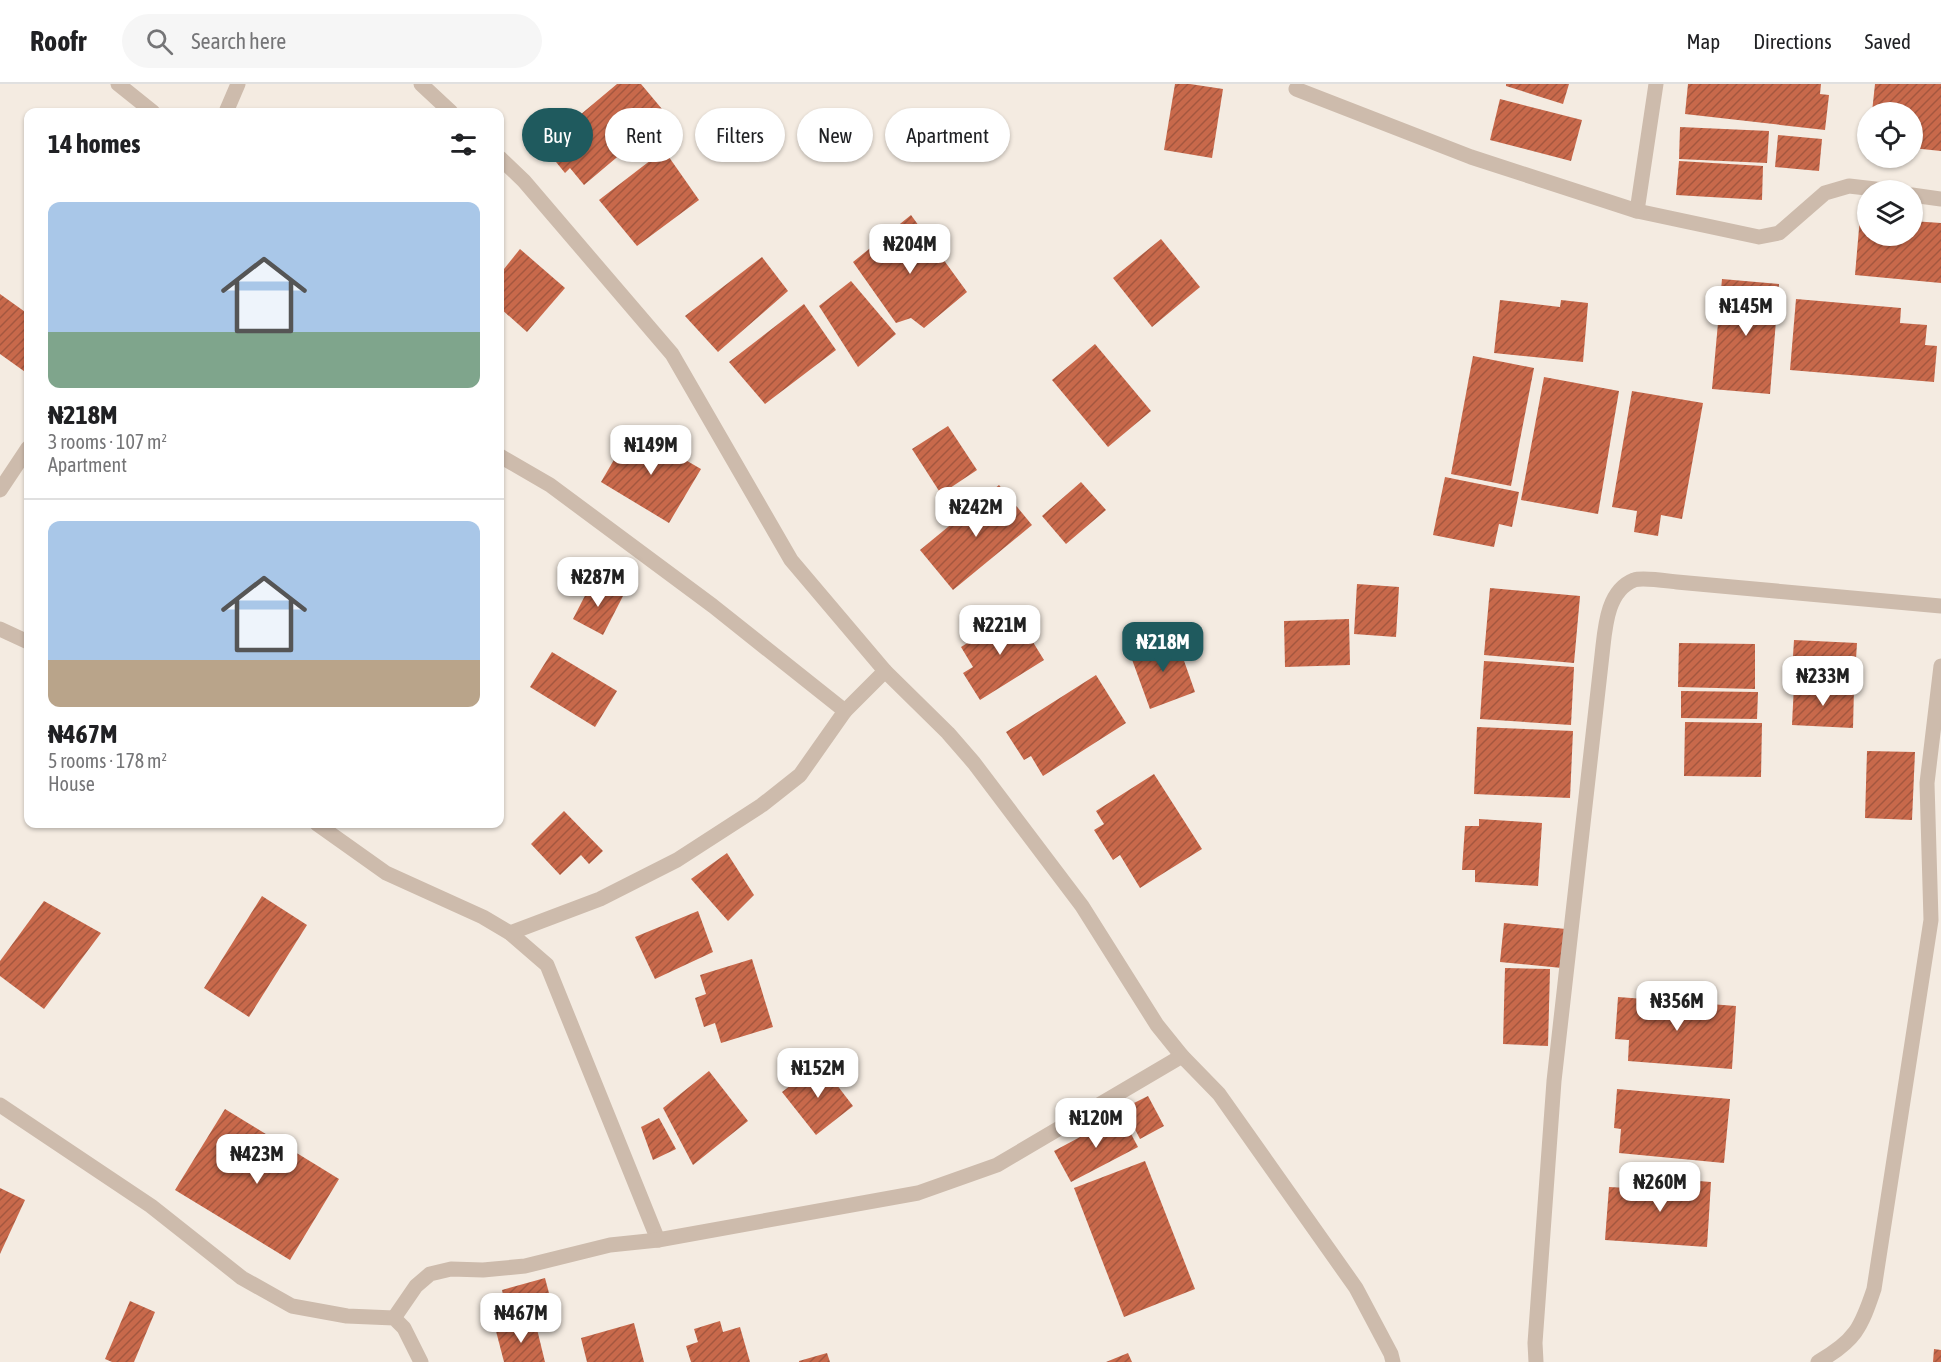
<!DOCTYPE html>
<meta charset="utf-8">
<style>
:root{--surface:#fff;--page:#f6f6f6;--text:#202124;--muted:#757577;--line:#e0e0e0;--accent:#1f5a5e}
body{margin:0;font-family:"Asap Condensed",sans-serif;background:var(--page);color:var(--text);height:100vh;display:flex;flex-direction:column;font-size:22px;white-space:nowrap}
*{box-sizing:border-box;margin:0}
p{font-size:20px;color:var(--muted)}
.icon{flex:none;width:33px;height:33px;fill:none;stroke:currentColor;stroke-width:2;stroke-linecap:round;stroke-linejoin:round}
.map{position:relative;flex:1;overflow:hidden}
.side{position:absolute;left:24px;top:24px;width:480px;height:720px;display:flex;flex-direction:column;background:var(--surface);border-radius:12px;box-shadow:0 2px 4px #0004}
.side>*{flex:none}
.banner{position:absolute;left:522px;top:24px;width:570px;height:54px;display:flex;gap:12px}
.buttons{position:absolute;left:1857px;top:18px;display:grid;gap:12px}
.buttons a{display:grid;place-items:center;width:66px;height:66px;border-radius:50%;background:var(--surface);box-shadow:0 2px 4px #0004;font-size:30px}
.price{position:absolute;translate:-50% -51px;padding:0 14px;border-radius:12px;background:#fff;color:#222;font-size:20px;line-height:39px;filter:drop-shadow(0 2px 3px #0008)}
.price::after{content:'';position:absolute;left:50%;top:36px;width:18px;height:14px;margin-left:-9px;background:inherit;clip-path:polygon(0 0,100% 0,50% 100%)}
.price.active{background:var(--accent);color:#fff}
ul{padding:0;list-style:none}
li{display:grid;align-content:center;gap:12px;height:318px;padding:0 24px}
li+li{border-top:2px solid var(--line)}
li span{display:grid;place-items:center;height:186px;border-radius:12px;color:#555}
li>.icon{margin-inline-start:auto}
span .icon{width:108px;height:108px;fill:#fffc;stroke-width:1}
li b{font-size:26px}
h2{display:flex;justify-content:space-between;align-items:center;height:72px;padding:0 24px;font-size:26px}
.pill{padding:0 21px;border-radius:27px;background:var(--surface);box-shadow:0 2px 4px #0004;font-size:21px;line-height:54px}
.pill.active{background:var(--accent);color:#fff}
header{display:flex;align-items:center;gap:36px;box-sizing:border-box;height:84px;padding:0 30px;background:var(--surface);border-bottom:2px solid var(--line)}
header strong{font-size:28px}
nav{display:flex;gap:33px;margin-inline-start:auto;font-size:21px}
.search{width:420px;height:54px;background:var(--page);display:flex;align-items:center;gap:15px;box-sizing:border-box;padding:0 21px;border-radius:33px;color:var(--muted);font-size:22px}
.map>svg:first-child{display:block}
.building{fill:url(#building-hatch)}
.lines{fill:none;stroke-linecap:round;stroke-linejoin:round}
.minor{stroke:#cdbbac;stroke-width:15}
</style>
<header>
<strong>Roofr</strong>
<div class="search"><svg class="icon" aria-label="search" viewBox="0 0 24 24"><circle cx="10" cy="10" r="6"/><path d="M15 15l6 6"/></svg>Search here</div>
<nav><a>Map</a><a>Directions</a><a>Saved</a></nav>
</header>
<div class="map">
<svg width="1941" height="1278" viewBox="0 0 1941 1278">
<defs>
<pattern id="building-hatch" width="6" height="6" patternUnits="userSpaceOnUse" patternTransform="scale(1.5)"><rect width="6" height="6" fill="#c8694b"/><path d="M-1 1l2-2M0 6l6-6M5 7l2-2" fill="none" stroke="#a4573f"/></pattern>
</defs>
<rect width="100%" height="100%" fill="#f4ebe1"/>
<g class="building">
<path d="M617 0H641L667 31 584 101 570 84 565 89 543 62Z"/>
<path d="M1175 0H1190L1223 5 1212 74 1164 66Z"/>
<path d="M1506 0H1569L1563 20 1506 2Z"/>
<path d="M1688 0H1821L1820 10 1829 11 1825 46 1685 30Z"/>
<path d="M1875 0H1941V67L1912 64V28H1872Z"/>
<path d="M1500 15 1582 36 1571 77 1490 56Z"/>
<path d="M1680 43 1769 47 1767 79 1679 75Z"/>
<path d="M1778 51 1822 55 1819 87 1775 83Z"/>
<path d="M664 66 699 116 637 162 599 116Z"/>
<path d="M1679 77 1763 82 1762 116 1676 111Z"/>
<path d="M911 131 967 208 924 244 911 234 896 239 853 178Z"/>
<path d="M1860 133H1868V152H1912V137L1941 139V199L1855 191Z"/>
<path d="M1161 155 1200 203 1152 243 1113 194Z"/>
<path d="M520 165 565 204 527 248 500 224V190Z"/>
<path d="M762 173 788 207 718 268 685 232Z"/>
<path d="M1722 195 1779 200 1770 310 1712 305Z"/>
<path d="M851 197 896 250 858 283 819 222Z"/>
<path d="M0 210 28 230V290L0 270Z"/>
<path d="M1796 215 1901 224 1900 239 1927 241 1925 261 1937 262 1934 298 1790 286Z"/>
<path d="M1500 216 1560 223 1561 216 1588 219 1583 278 1494 269Z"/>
<path d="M804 220 836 266 765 320 729 278Z"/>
<path d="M1095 260 1151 327 1108 363 1052 296Z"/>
<path d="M1473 272 1534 284 1511 402 1451 390Z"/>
<path d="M1544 293 1619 307 1598 430 1521 416Z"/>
<path d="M1632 307 1703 319 1682 435 1661 431 1658 452 1634 448 1637 427 1612 423Z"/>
<path d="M948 342 977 386 941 410 912 365Z"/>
<path d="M632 345 701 385 669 439 601 398Z"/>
<path d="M1445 393 1519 408 1512 443 1499 440 1494 463 1433 451Z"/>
<path d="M1081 398 1106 426 1066 460 1042 432Z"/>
<path d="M999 401 1032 441 953 506 920 466Z"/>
<path d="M593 496 623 512 603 551 573 535Z"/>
<path d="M1357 500 1399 503 1396 553 1354 550Z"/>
<path d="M1490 504 1580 512 1574 579 1484 571Z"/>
<path d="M1015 529 1044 576 980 616 963 589 973 583 961 563Z"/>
<path d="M1349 535 1350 581 1285 583 1284 537Z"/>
<path d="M1176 554 1195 608 1150 625 1130 570Z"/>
<path d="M1794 556 1857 559 1855 591 1792 587Z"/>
<path d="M1679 559 1755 560V605L1678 603Z"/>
<path d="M552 568 617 607 595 643 530 603Z"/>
<path d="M1484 577 1574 583 1571 641 1480 635Z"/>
<path d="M1096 591 1126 639 1043 692 1031 672 1024 676 1006 648Z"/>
<path d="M1794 601 1854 604 1853 644 1792 641Z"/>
<path d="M1681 607 1758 608 1757 635 1681 634Z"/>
<path d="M1685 638 1762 639 1761 693 1684 692Z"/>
<path d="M1477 643 1573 647 1570 714 1474 710Z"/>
<path d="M1867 667 1915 668 1912 736 1865 734Z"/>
<path d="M1154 690 1202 765 1140 804 1120 771 1113 776 1094 746 1104 740 1096 727Z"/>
<path d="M564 727 603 767 589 780 581 771 560 791 531 760Z"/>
<path d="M1479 735 1542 739 1538 802 1475 798V786H1462L1465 742H1479Z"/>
<path d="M727 769 754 811 728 837 691 795Z"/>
<path d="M262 812 307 841 249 933 204 904Z"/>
<path d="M44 817 101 849 44 925 0 892V877Z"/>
<path d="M698 827 713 868 655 895 635 853Z"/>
<path d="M1504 839 1566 845 1562 884 1500 878Z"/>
<path d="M752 875 773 943 721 959 715 939 704 943 695 914 706 910 700 891Z"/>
<path d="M1505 884 1550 885 1548 962 1503 960Z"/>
<path d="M1618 913 1736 922 1732 985 1628 977 1629 956 1615 955Z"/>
<path d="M820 979 853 1022 816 1051 782 1008Z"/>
<path d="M709 987 748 1037 693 1081 663 1024Z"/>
<path d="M1617 1005 1730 1015 1724 1079 1619 1069 1621 1045 1614 1044Z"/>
<path d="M1148 1012 1164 1042 1140 1055 1124 1024Z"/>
<path d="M225 1025 339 1095 290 1176 175 1106Z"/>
<path d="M1121 1031 1138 1063 1071 1098 1054 1067Z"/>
<path d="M659 1034 676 1065 653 1076 641 1043Z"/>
<path d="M1145 1077 1195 1205 1124 1233 1074 1104Z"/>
<path d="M1648 1093 1711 1098 1707 1163 1605 1156 1609 1103 1647 1105Z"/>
<path d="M0 1104 25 1116 0 1170Z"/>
<path d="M545 1194 550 1213 506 1225 502 1206Z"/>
<path d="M130 1217 155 1228 134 1278H112L105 1275Z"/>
<path d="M535 1237 545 1278H504L496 1247Z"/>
<path d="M720 1237 723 1248 740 1243 750 1278H691L686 1262 698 1258 694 1245Z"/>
<path d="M634 1239 644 1278H587L581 1254Z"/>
<path d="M1934 1265 1941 1266V1278H1933Z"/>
<path d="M827 1269 830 1278H799V1277Z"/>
<path d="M1128 1269 1132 1278H1106Z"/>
</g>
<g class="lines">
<g class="minor">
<path d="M118 0 153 28"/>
<path d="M421 0 451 28"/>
<path d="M1296 5 1471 73 1637 127 1759 153 1779 149 1825 109 1849 102 1884 106"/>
<path d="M226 28 238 0"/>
<path d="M500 74 524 97 672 270 791 476 885 587 948 649 974 679 1082 822 1157 941 1182 972 1219 1010 1356 1204 1391 1270 1393 1278"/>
<path d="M1912 111 1941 115"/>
<path d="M1637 127 1656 0"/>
<path d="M500 372 550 401 713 522 845 627"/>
<path d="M0 406 28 364"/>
<path d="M0 545 28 558"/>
<path d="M317 740 386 789 483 833 510 849 547 881 658 1156"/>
<path d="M510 849 600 815 677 776 762 721 800 691 845 627 885 587"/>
<path d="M0 1021 151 1122 242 1194 292 1222 347 1232 394 1234 404 1244 421 1278"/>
<path d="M394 1234 416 1202 430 1190 451 1185 483 1186 525 1182 610 1161 658 1156 918 1109 997 1081 1182 972"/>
<path d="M1536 1278 1535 1259 1554 997 1602 571C1605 546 1606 507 1634 496 1643 493 1667 497 1677 498L1941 522"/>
<path d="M1818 1278C1855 1257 1861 1244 1874 1205L1931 836 1927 699 1941 582"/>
</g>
</g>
</svg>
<div class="buttons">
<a><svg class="icon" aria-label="locate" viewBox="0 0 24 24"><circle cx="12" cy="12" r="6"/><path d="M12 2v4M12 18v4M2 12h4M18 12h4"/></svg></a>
<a><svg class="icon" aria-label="layers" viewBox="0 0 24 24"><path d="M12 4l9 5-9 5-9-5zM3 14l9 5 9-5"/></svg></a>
</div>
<b class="price" style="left:910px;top:191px">₦204M</b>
<b class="price" style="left:1746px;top:253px">₦145M</b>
<b class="price" style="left:651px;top:392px">₦149M</b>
<b class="price" style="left:976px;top:454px">₦242M</b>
<b class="price" style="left:598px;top:524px">₦287M</b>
<b class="price" style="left:1000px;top:572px">₦221M</b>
<b class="price active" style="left:1163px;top:589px">₦218M</b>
<b class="price" style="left:1823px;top:623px">₦233M</b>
<b class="price" style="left:1677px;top:948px">₦356M</b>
<b class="price" style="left:818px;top:1015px">₦152M</b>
<b class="price" style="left:1096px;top:1065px">₦120M</b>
<b class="price" style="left:257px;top:1101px">₦423M</b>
<b class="price" style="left:1660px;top:1129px">₦260M</b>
<b class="price" style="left:521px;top:1260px">₦467M</b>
<div class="banner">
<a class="pill active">Buy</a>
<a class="pill">Rent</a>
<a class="pill">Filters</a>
<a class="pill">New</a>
<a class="pill">Apartment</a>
</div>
<section class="side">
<h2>14 homes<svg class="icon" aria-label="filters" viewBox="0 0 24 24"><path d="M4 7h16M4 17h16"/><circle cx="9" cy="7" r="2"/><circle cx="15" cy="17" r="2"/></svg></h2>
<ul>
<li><span style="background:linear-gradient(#a9c7e8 70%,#7fa58c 0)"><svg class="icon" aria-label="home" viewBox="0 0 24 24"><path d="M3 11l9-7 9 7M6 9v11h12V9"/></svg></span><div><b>₦218M</b><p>3 rooms · 107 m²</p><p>Apartment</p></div></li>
<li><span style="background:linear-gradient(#a9c7e8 75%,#b9a48a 0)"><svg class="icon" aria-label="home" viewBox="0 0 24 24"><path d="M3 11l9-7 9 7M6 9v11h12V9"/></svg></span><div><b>₦467M</b><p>5 rooms · 178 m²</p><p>House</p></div></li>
</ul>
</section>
</div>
